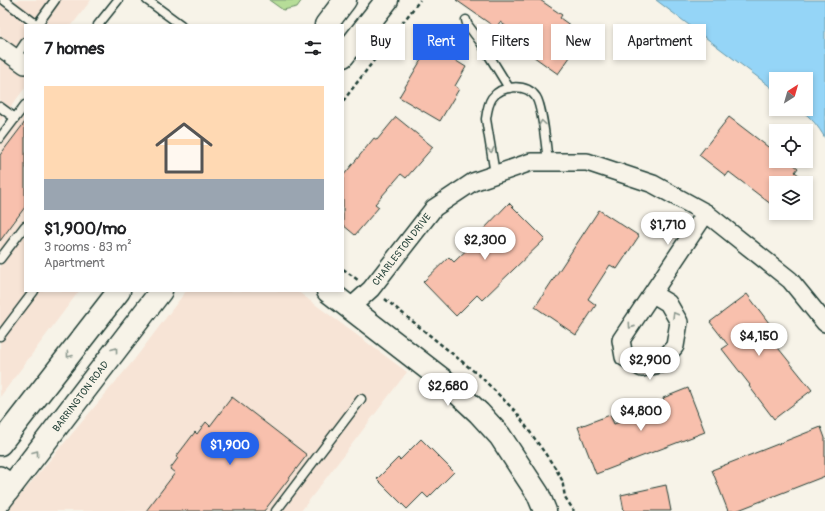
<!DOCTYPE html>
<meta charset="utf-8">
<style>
:root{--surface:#fff;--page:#f2f2f2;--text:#202124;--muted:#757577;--accent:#2563eb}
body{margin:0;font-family:Pangolin,sans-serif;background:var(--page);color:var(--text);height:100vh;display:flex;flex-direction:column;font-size:15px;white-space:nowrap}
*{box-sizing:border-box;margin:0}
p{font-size:13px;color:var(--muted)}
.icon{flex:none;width:22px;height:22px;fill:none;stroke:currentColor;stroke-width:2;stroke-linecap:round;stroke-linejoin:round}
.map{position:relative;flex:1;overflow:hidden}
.side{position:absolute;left:24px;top:24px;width:320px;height:268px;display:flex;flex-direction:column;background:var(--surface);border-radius:0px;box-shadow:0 2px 6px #0003}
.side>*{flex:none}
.guide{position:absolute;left:356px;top:24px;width:380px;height:36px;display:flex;gap:8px}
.needle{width:26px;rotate:37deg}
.buttons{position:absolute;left:769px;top:72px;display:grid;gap:8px}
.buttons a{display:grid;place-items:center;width:44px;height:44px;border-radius:0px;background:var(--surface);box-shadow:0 2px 6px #0003;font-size:20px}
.price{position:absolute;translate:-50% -34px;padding:0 9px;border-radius:14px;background:#fff;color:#222;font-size:13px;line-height:26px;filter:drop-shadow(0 1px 2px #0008)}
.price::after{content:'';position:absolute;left:50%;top:24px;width:12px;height:9px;margin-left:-6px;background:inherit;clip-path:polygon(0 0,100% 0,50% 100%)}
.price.on{background:var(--accent);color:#fff}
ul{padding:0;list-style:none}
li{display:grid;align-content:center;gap:8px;height:212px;padding:0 20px}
li span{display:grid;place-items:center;height:124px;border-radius:0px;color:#555}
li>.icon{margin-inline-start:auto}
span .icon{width:72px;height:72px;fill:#fffc;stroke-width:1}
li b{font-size:17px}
h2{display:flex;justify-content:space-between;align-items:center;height:48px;padding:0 20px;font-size:17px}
.pill{padding:0 14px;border-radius:0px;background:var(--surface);box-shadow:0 2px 6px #0003;font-size:14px;line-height:36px}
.pill.on{background:var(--accent);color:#fff}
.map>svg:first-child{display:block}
.built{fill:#f7e4d6}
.green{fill:#b6dd98;stroke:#6a8d66}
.water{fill:#95d5f7;stroke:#6698a9}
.building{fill:#f8c0ad;stroke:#1f3d34}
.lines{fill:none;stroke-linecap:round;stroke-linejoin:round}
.lane-casing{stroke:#1f3d34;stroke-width:11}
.street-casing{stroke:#1f3d34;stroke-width:20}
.secondary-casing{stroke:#1f3d34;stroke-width:25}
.path{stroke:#1f3d34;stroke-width:2.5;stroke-dasharray:4 3;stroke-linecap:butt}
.lane{stroke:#f7f3e8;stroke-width:8}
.street{stroke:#f7f3e8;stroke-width:17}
.secondary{stroke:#f7f3e8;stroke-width:22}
.oneway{stroke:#8b988e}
.labels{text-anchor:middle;stroke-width:3.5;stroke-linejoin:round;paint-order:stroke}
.street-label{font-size:10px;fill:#1f3d34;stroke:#f7f3e8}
</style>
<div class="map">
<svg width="825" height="511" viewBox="0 0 825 511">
<rect width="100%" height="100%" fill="#f7f3e8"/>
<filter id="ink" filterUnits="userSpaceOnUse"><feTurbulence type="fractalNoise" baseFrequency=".025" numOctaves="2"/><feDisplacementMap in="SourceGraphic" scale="8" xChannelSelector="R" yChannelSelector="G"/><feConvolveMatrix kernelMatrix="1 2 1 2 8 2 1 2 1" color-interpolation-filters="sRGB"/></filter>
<g filter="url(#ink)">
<g class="built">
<path d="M0 0H91L72 25H25V88L0 121Z"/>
<path d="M25 106V291H79L0 397V139Z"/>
<path d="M186 291H297L407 372 301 511H7L134 360Z"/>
</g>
<path class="green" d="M269 0H302L297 7 283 10Z"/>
<path class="water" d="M656 0H825V138C818 126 811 117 799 109H806V79H776V91Z"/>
<g class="building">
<path d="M456 0H540L562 15 560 18 585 36 558 74 530 54 535 47 500 22 496 28Z"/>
<path d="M430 45 466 67 455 86 459 89 440 121 399 97Z"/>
<path d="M396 117 433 147 406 178 401 174 375 204 379 207 355 235 343 225V176L374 138 377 140Z"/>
<path d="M729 117 776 153V161H789L798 168 795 172 809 183H776V208L729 172 726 176 699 155Z"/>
<path d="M25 122V207L0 241V155Z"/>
<path d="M509 203 545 239 482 300 477 295 456 316 423 282 449 257 454 262 483 234 481 232Z"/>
<path d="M599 210 639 236 617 269 610 265 588 299 596 305 576 335 535 307Z"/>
<path d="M747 294 769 323 762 328 812 390 774 419 749 386 750 385 722 349 728 345 710 322Z"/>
<path d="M688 388 705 432 596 474 578 427 610 415 614 424 665 404 663 398Z"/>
<path d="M232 397 307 455 264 511H146L175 473 170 469 178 458 176 457 195 432 197 434 206 422 210 426Z"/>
<path d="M821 427 825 438V476L736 511H728L712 470Z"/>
<path d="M421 439 454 472 428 498 423 493 407 509 377 479 398 458 400 460Z"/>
<path d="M666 485 671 511H624L621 495Z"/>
</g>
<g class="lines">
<g class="lane-casing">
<g id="lane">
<path d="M4 0 37 25"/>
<path d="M147 0 181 25"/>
<path d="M466 20 467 24 482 44 509 88"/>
<path d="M37 25 55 0"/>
<path d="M98 25 118 0"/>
<path d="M15 58 25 43"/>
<path d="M0 107 15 118"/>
<path d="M0 138 25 105"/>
<path d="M495 174 486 119C487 111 488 104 492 98 502 85 526 83 536 97 543 108 546 147 548 162"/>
<path d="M0 259 25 226"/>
<path d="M0 336 34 291"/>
<path d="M276 511 361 399"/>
</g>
</g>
<g class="street-casing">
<g id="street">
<path d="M0 47 25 65"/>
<path d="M653 294 668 303 679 322 675 346 660 364 642 368 624 357 621 340 706 213"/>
<path d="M350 308 371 289 434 208 473 182 531 162H587L653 184 706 213 790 280 825 323"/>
<path d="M0 475 13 484"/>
</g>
</g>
<g class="secondary-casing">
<g id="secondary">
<path d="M326 25 345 0"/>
<path d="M343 56 387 0"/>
<path d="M328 291 448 384 479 413 500 436 538 494 545 511"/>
<path d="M0 444 119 291"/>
<path d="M0 501 161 291"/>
</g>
</g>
<g class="path">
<path d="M343 101 420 0"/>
<path d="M343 269 358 280"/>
<path d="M385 299 481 377 516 412 556 469 562 480 565 497 574 511"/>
</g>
<use href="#lane" class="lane"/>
<use href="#street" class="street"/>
<use href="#secondary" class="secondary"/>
</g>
<defs><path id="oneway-chevron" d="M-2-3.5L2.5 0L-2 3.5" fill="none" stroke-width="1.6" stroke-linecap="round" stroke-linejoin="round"/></defs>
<g class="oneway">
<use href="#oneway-chevron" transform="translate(542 123) rotate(-99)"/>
<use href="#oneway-chevron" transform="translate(491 150) rotate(81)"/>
<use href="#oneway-chevron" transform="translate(675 315) rotate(-121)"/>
<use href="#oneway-chevron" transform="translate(631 326) rotate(125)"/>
<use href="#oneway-chevron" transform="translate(115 350) rotate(-53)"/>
<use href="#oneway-chevron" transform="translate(69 355) rotate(128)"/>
<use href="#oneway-chevron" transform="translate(36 453) rotate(-53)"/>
</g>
</g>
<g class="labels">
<g class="street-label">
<text transform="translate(401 249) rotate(-52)" y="4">CHARLESTON DRIVE</text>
<text transform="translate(80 396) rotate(-53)" y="4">BARRINGTON ROAD</text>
</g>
</g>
</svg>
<div class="buttons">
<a><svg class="needle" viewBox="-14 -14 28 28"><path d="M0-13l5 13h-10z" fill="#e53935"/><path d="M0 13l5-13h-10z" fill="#757577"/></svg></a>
<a><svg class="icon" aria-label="locate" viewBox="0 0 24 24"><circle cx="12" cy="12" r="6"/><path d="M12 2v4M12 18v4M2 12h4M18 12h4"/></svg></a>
<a><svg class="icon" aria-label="layers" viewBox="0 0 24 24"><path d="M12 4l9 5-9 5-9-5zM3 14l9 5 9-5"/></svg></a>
</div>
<b class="price" style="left:668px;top:246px">$1,710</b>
<b class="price" style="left:485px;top:261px">$2,300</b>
<b class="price" style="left:759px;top:357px">$4,150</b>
<b class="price" style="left:650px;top:381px">$2,900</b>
<b class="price" style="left:448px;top:407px">$2,680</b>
<b class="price" style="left:641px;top:432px">$4,800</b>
<b class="price on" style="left:230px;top:466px">$1,900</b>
<div class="guide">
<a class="pill">Buy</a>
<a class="pill on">Rent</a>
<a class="pill">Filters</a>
<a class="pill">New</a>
<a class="pill">Apartment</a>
</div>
<section class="side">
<h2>7 homes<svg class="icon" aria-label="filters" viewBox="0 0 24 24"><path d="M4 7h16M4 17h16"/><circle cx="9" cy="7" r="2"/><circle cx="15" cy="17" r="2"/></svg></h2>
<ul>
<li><span style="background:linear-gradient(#ffd9b3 75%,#9aa5b1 0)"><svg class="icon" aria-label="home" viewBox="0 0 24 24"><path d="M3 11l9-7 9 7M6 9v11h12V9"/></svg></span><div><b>$1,900/mo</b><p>3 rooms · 83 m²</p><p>Apartment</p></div></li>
</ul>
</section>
</div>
